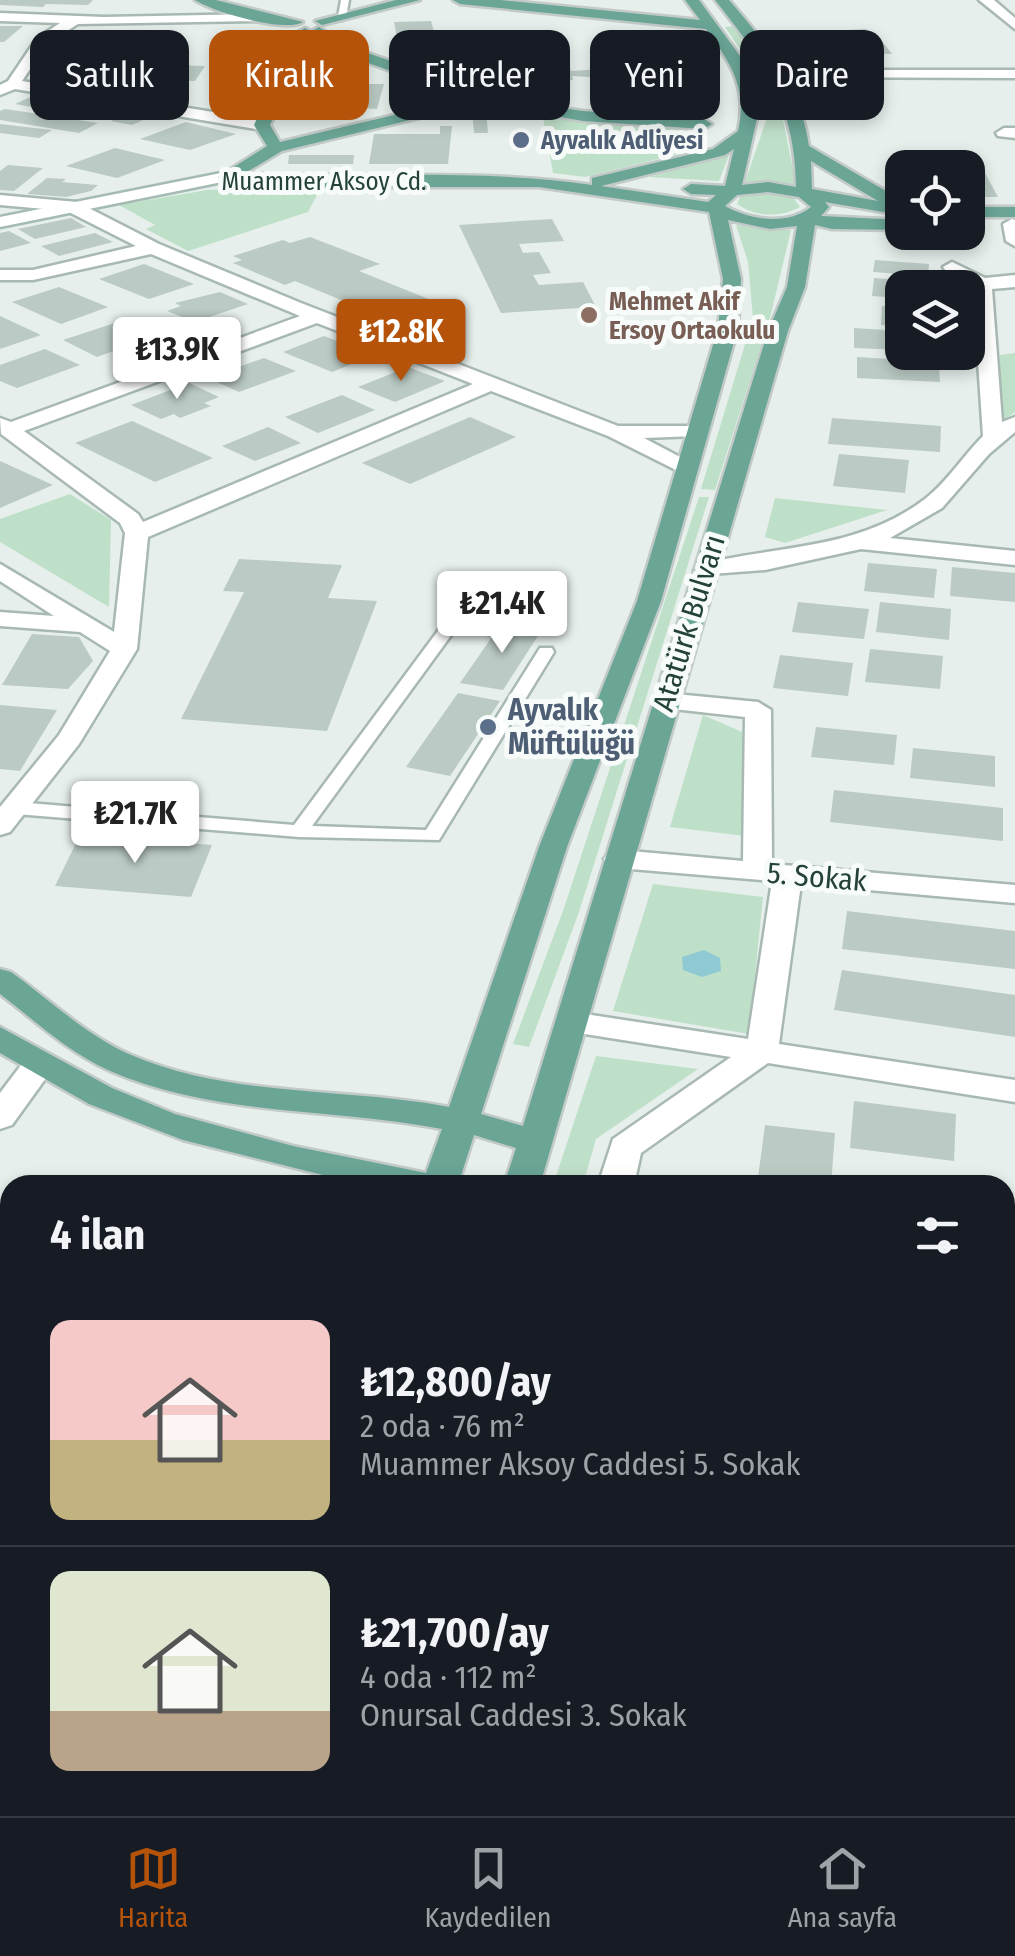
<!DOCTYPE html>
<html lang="tr">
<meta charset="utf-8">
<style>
:root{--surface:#171b24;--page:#242831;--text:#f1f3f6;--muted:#9ea1a6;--line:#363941;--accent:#b45309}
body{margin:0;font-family:"Fira Sans Condensed",sans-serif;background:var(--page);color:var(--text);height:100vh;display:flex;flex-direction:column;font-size:38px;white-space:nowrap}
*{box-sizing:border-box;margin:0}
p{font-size:32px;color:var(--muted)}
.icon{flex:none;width:55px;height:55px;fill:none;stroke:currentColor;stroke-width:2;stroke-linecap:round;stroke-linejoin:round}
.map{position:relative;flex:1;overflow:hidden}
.panel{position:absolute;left:0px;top:1175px;width:1015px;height:642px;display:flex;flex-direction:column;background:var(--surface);border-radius:30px 30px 0 0;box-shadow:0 5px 15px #0003}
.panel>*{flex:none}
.hud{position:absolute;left:30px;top:30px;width:955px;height:90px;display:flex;gap:20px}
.buttons{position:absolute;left:885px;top:150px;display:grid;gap:20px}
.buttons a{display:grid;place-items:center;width:100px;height:100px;border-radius:20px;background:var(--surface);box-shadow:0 5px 15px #0003;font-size:50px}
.price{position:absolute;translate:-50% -85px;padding:0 22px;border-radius:10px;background:#fff;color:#222;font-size:32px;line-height:65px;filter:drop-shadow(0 2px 5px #0008)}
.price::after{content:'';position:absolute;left:50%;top:60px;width:30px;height:22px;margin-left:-15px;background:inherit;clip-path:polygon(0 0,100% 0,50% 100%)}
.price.active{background:var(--accent);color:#fff}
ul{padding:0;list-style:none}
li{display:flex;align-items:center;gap:30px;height:250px;padding:0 50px}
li+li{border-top:2px solid var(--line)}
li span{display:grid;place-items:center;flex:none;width:280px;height:200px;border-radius:20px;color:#555}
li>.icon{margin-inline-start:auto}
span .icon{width:120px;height:120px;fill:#fffc;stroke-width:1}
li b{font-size:42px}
h2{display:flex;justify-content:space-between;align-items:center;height:120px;padding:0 50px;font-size:42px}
.chip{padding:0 35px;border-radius:20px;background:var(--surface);box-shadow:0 5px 15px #0003;font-size:35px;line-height:90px}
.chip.active{background:var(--accent);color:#fff}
.dock{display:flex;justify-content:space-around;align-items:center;height:140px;border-top:2px solid var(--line);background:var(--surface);font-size:28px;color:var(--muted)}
.dock a{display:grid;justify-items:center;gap:5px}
.dock .active{color:var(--accent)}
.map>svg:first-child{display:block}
.green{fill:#bfe0c8}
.water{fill:#8ec9d4}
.building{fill:#bbcac4}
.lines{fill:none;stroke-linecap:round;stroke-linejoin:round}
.lane-casing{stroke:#a8b8b2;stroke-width:5}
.street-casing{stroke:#a8b8b2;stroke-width:5}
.secondary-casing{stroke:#a4bbb3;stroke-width:5}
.primary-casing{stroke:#c2cac8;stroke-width:5}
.lane{fill:#fff;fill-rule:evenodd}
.street{fill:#fff;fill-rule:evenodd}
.secondary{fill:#fff;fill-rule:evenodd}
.primary{fill:#6aa596;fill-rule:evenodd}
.service-dot{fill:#5c6f8a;stroke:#f7fbf9;stroke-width:4}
.education-dot{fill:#8d6e63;stroke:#f7fbf9;stroke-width:4}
.labels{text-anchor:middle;stroke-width:10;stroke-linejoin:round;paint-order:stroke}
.far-service-label{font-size:25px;font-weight:bold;fill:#4e5e75;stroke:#f7fbf9;text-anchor:start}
.far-street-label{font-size:25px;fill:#24423a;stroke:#f7fbf9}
.far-education-label{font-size:25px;font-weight:bold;fill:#785e54;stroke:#f7fbf9;text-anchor:start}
.street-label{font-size:30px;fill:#24423a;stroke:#f7fbf9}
.service-label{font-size:30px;font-weight:bold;fill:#4e5e75;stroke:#f7fbf9;text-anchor:start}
</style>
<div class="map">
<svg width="1015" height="1816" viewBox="0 0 1015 1816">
<rect width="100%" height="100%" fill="#e6efeb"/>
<g class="green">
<path d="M734 26 765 69 783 120 796 184 745 182 767 118 754 70 725 27Z"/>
<path d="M543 117 679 128 694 150 585 177 553 173Z"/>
<path d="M729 155 719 181 649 177Z"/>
<path d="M292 186 317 195 308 212 188 251 146 229 155 225 119 205 207 190Z"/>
<path d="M763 192 792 196 800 207C781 218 755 217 737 204L740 197Z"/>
<path d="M736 225 791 230 771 314 715 490 701 489 753 318 748 262Z"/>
<path d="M1015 353V412L1000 423V355Z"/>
<path d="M70 494 111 520 109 607 0 542V519Z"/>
<path d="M699 497H709L579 912 529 1047 513 1044 563 911Z"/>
<path d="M775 498 887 510 785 543 765 537Z"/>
<path d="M703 715 742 732 747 767 745 836 670 827Z"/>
<path d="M653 884 763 897 749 1034 613 1011Z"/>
<path d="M596 1056 698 1069 596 1139 583 1185H553Z"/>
</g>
<path class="water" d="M704 950 720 958 721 971 702 977 683 970 682 957Z"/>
<g class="building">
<path d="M0 0H93L88 5 46 4 43 7 0 5Z"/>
<path d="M431 21 438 46 399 47 394 22Z"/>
<path d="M0 26H23L4 42H0Z"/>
<path d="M866 29 873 37H851L856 44H848L855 55 818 56 811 45H837L827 31Z"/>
<path d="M862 40H881L892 54H873Z"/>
<path d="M629 51 638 53 643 61 637 62 643 77H653L665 105 615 106 604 78 572 76 573 80 495 82 492 65 569 64 571 71 603 69 590 54Z"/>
<path d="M108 63 205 66 195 81 96 78Z"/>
<path d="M318 65H342L367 76 365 84H384L377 109 360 108 357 119 298 118Z"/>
<path d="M230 78 263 79 247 105 213 104Z"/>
<path d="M35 95 118 109 98 119 15 104Z"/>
<path d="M5 109 98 123 79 133 0 120V111Z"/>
<path d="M472 109H486L488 133H474Z"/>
<path d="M133 111 155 115 132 125 111 121Z"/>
<path d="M186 122 236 134 190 150 140 139Z"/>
<path d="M0 124 52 130 39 138 0 133Z"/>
<path d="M440 126H452L448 164H369L374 134H440Z"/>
<path d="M115 148 165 160 117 178 66 166Z"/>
<path d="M289 155H354L353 164H288Z"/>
<path d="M929 160H978L998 197H968V168H933Z"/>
<path d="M8 165 43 168 14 191 0 190V171Z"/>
<path d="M47 178 66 179 62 182 98 185 91 191 66 197 27 194Z"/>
<path d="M71 218 86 227 35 239 18 229Z"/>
<path d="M552 219 564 241 519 244 523 253 539 252 551 273 533 275 539 285 583 282 596 307 501 313 459 225Z"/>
<path d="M9 231 31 243 0 251V233Z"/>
<path d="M95 233 113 242 59 256 41 246Z"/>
<path d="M310 237 380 264 359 271 436 302 387 319 295 281 285 285 233 263 242 260 233 256 283 240 290 243Z"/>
<path d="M875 260 929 264 928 276 873 272Z"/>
<path d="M144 264 194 284 149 299 99 279Z"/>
<path d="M874 278 946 283V288H902V298L872 296Z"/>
<path d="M59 287 108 307 61 324 12 302Z"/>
<path d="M220 292 248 304 195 322 167 311 181 306 175 303Z"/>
<path d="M882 306 902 308V326L881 325Z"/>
<path d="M0 316 41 335 0 349Z"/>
<path d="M127 319 161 334 97 357 63 340Z"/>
<path d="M854 328 902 331V350L854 348Z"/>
<path d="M324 336 374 355 332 372 283 352Z"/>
<path d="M45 349 80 365 17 388 0 381V365Z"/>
<path d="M857 357 939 362 940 382 857 378Z"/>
<path d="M264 358 296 371 239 392 208 378Z"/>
<path d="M408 367 445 381 395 402 358 387Z"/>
<path d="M189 383 219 397 204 403 211 406 180 418 174 414 161 419 131 405Z"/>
<path d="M342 395 375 410 318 433 285 417Z"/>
<path d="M470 417 516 437 410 484 362 463Z"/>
<path d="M832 418 941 426 940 452 828 444Z"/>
<path d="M132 421 213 458 155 482 75 443Z"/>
<path d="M268 427 301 443 255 461 222 446Z"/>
<path d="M839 454 909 460 905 493 833 486Z"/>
<path d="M0 461 53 485 0 508Z"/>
<path d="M239 559 342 565 328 598 377 601 327 731 181 719 244 592 223 591Z"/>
<path d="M868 563 937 569 934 598 864 591Z"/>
<path d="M952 567 1015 573V602L950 596Z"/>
<path d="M798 602 869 609 864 639 792 632Z"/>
<path d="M880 602 951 609 949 640 876 632Z"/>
<path d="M503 621 543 628 503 690 460 683Z"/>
<path d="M32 634 79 637 93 661 68 689 2 685Z"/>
<path d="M870 649 943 656 940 689 865 682Z"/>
<path d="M780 655 853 663 848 696 773 688Z"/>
<path d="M458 693 500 701 450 776 406 767Z"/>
<path d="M0 705 57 710 20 771 0 769Z"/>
<path d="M816 727 897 735 894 765 811 757Z"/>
<path d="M913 748 995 756V787L910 778Z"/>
<path d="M834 790 1003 808V841L830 822Z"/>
<path d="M80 835 212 845 191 897 55 886Z"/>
<path d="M847 911 1015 931V969L842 949Z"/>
<path d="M842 970 1015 995V1037L834 1010Z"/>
<path d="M854 1101 956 1114 954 1161 850 1148Z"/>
<path d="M765 1125 835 1133 831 1185H757Z"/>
<path d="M0 1276H10V1353L0 1352Z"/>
<path d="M10 1402V1456L0 1455V1430Z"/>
<rect x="1005" y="1494" width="10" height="58"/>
<path d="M0 1560 10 1561V1627H0Z"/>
<path d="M1005 1587 1015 1588V1695L1005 1694Z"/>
<path d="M1005 1752 1013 1816H928V1808H1005Z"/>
<path d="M0 1788H10V1808H164L162 1816H0Z"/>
<path d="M426 1808H510L508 1816H424Z"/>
<path d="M548 1808H597L632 1814 546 1816Z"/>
<path d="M801 1808H886L887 1816H801Z"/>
</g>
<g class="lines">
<g class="lane-casing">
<g id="lane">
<path d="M341 0H349L346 17 342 20 338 17Z"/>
<path d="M756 34 819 42 824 45 819 48 753 39Z"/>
<path d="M827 53 830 58 773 69 768 66Z"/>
<path d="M452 618 460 623 312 826 426 830 540 648H552L554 652 439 840 299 837 16 814 7 808 16 802 294 825 446 620Z"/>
</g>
</g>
<g class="street-casing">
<g id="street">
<path d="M979 0H994L1015 18V29Z"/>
<path d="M0 13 104 17 262 14 264 17 257 21 78 24 47 44 22 81 262 120 270 125 262 130 15 89 0 95V85L8 81 37 38 60 23 0 21Z"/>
<path d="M777 70H1015V78L772 77V71Z"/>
<path d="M1004 128H1015V138L998 136 996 133Z"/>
<path d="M0 195 77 202 159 244 301 303 618 426H703L707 430 696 436 644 438 697 466 694 471H678L608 436 491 391 148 537 137 649 79 744 10 832 0 835V807L59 735 110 651 80 632 0 626V612L54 616 0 581V564L114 632 125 533 120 523 1 434 0 418 11 422 300 316 151 254 33 280H0V270H33L136 246 67 211 0 205ZM317 323 473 384 143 522 138 514 24 431Z"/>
<path d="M1012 219 1015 220V246L1006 241 1003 224Z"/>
<path d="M952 262 985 278 1015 275V287L992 289 1002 422 1015 417V432L989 454 942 508 890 538 1015 551V565L861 549 765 570 698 575 694 570 698 565C776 545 857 551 925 499 948 481 963 456 983 436L973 286 946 271 943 267Z"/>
<path d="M665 693 758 702 771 710 772 864 1015 885V903L801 884 779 1044 1015 1080V1102L768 1063 641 1153 634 1185H598L613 1139 731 1057 572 1032 561 1029 556 1022 561 1015 572 1012 748 1039 772 881 619 868 609 865 604 859 609 853 619 850 743 861 745 717 656 707 652 701 656 695Z"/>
<path d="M40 1053 52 1056 56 1064 12 1125 0 1129V1093L28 1056Z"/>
<path d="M1005 1387 1015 1389V1419L1005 1417Z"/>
<path d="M0 1514 10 1515V1549L0 1548Z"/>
<path d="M1005 1698 1015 1699V1739L1005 1738Z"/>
<path d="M706 1808H752L750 1816H704Z"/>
</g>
</g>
<g class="secondary-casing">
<path id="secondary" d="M226 172 232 174V180L0 227V217Z"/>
</g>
<g class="primary-casing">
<g id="primary">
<path d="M195 0H216L303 22C285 33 213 12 195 0Z"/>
<path d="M396 0H420L322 25 315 21Z"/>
<path d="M453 0H500L700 20 685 0H699L743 60 760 105 742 185 768 182 796 187C795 104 764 62 715 0H729C766 42 801 89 809 146L896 197V204L902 208 895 214 825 202 829 207 821 216 902 220V230L832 229 815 225 805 287 788 331 540 1185H504L516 1148 474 1135 458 1185H363L183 1140 89 1104 0 1053V1027L112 1088 175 1114 293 1146 426 1173 442 1129C330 1107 214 1117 108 1070 68 1052 34 1020 0 994V969L11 972C50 1000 87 1036 131 1055 232 1098 344 1087 449 1107L539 847 637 601 718 328 723 279 709 212 539 187H324L226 182 218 177 267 146 254 125 298 32 305 28 312 32 270 125 280 142 466 98 335 51 312 31 319 27 345 45 502 100 583 111 704 119 712 124 704 129 583 121 481 103 282 151 245 173C360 179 479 168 592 185V178L713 149 738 131C748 88 730 62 706 29L460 4ZM734 149 725 186 691 184 683 189 691 194 716 195 708 202 601 186 725 155ZM811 161 878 201 812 189ZM768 192 799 197 811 207C787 226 750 220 725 206L737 195ZM728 220 770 229 797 226 787 287 768 331 523 1126 481 1114 567 847 661 601 738 328 741 279Z"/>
<rect x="968" y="207" width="47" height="10"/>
<path d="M233 1808H279L277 1816H231Z"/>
<path d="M306 1808H352L350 1816H304Z"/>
</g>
</g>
<use href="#lane" class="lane"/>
<use href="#street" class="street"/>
<use href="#secondary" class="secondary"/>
<use href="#primary" class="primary"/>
</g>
<g class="service-dot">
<circle cx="521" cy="140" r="10"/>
<circle cx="488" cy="727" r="10"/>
</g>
<circle class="education-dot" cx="589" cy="315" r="10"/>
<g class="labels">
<g class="far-service-label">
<text x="541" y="149">Ayvalık Adliyesi</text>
</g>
<g class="far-street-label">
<text x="324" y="190">Muammer Aksoy Cd.</text>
</g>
<g class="far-education-label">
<text x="609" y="310">Mehmet Akif<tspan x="609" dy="29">Ersoy Ortaokulu</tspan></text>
</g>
<g class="street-label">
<text transform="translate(689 623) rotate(-73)" y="10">Atatürk Bulvarı</text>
<text transform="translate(817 877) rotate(5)" y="10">5. Sokak</text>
</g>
<g class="service-label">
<text x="508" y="720">Ayvalık<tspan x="508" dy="34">Müftülüğü</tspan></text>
</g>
</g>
</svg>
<div class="buttons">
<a><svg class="icon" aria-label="locate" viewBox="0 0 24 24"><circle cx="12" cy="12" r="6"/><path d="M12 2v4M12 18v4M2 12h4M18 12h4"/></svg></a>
<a><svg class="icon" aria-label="layers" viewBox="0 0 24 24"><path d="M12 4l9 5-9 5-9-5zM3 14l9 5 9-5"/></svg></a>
</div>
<b class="price active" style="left:401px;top:384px">₺12.8K</b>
<b class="price" style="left:177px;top:402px">₺13.9K</b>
<b class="price" style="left:502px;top:656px">₺21.4K</b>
<b class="price" style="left:135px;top:866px">₺21.7K</b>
<div class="hud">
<a class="chip">Satılık</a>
<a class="chip active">Kiralık</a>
<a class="chip">Filtreler</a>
<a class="chip">Yeni</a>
<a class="chip">Daire</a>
</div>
<section class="panel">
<h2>4 ilan<svg class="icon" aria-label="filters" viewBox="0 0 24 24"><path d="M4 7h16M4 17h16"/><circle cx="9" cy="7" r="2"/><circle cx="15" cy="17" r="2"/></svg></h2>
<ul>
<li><span style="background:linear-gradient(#f6c9c9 60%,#c2b280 0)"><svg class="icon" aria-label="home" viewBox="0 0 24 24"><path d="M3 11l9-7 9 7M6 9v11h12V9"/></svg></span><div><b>₺12,800/ay</b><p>2 oda · 76 m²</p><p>Muammer Aksoy Caddesi 5. Sokak</p></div></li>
<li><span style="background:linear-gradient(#dfe7d0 70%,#b9a48a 0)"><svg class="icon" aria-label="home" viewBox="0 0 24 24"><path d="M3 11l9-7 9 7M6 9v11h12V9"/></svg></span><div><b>₺21,700/ay</b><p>4 oda · 112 m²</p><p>Onursal Caddesi 3. Sokak</p></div></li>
</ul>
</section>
</div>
<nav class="dock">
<a class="active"><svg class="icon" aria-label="map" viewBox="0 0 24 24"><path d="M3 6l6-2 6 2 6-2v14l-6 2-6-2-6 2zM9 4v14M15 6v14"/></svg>Harita</a>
<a><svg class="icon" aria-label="saved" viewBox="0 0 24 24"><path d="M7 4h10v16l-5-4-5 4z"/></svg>Kaydedilen</a>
<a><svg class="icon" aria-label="home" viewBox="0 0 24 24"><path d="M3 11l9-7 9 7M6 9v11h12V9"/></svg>Ana sayfa</a>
</nav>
